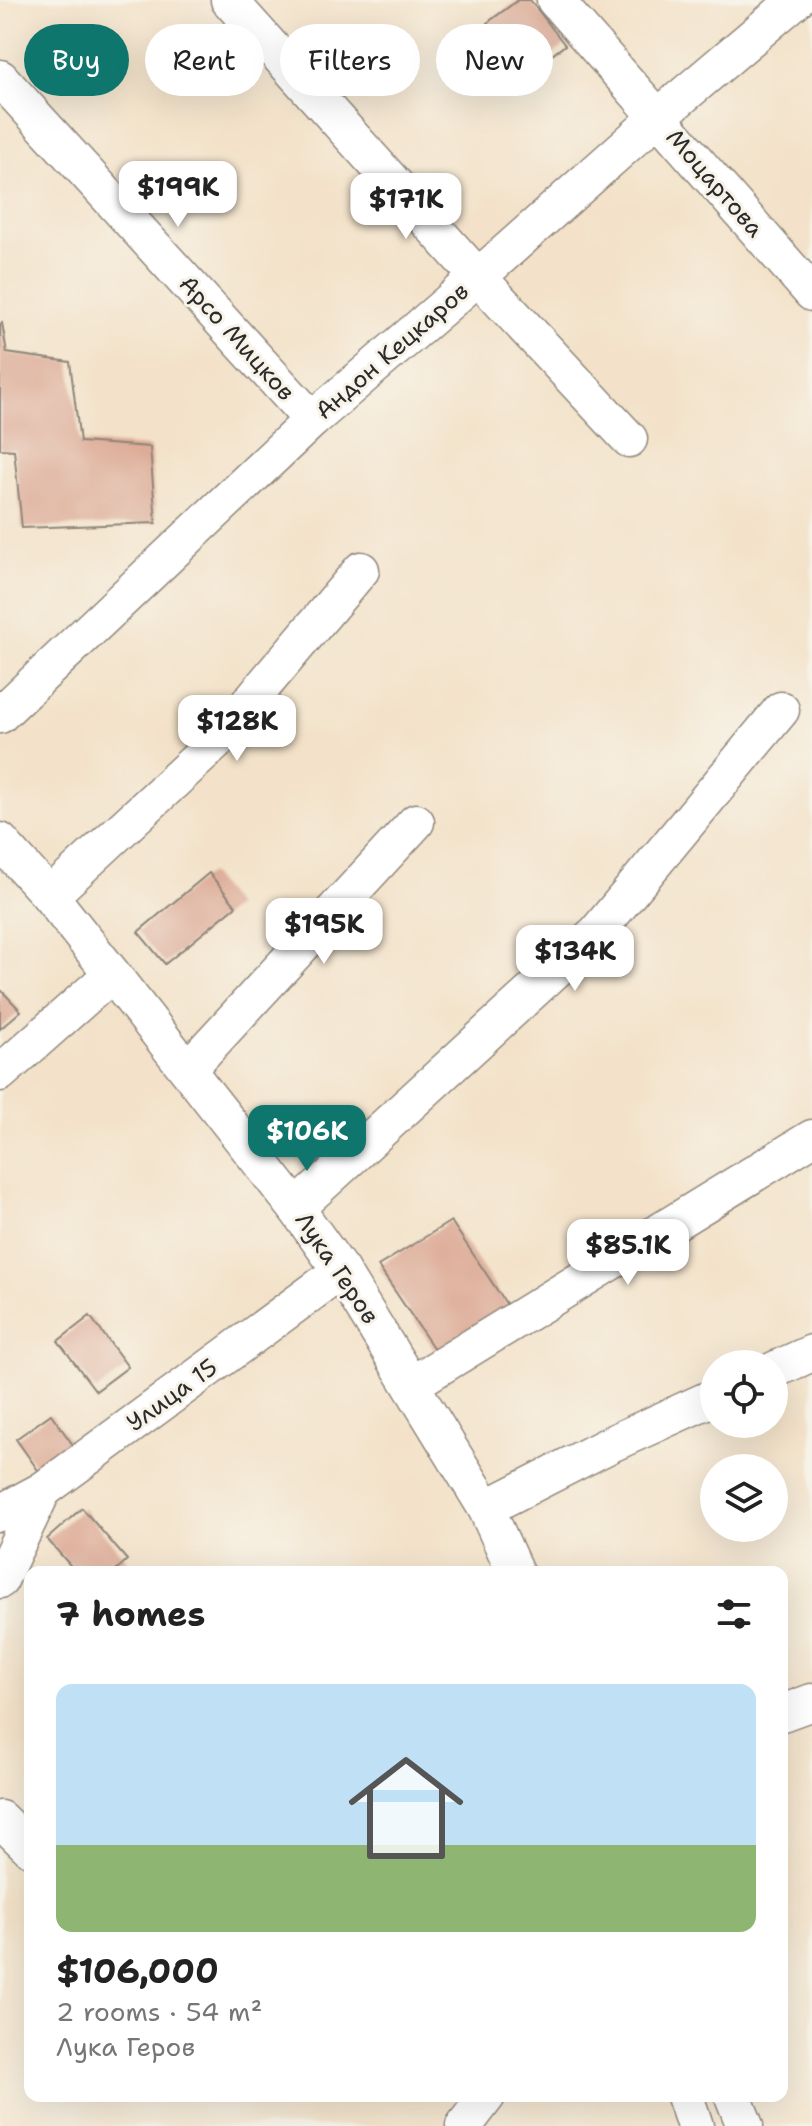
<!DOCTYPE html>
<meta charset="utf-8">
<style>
:root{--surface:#fff;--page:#f2f2f2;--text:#222;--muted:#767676;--accent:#0f766e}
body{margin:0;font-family:"Shantell Sans",sans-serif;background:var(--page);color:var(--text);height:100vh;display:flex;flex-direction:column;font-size:30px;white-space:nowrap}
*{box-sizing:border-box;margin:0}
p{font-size:26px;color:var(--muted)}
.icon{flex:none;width:44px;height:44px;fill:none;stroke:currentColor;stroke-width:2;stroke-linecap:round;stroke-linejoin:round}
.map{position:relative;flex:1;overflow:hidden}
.details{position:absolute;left:24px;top:1566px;width:764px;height:536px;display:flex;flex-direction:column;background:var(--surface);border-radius:16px;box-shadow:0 8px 32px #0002}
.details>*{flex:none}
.top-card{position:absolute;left:24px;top:24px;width:764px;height:72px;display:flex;gap:16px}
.tools{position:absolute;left:700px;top:1350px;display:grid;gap:16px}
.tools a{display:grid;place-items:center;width:88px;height:88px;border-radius:50%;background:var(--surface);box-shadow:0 8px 32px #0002;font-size:40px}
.price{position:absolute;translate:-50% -68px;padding:0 18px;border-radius:16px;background:#fff;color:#222;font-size:26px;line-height:52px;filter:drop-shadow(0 2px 4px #0008)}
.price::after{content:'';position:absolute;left:50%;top:48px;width:24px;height:18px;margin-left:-12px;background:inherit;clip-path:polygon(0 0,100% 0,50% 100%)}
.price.current{background:var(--accent);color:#fff}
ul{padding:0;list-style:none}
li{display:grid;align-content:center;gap:16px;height:424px;padding:0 32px}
li span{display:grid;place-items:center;height:248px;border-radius:16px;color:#555}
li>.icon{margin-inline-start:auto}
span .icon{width:144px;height:144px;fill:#fffc;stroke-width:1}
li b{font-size:34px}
h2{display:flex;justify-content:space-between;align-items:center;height:96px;padding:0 32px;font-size:34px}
.tag{padding:0 28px;border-radius:36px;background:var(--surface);box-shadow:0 8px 32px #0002;font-size:28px;line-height:72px}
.tag.current{background:var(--accent);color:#fff}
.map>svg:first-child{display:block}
.building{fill:#ddab97}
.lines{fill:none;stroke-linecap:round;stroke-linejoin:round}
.street-casing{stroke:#8f867a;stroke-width:39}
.street{stroke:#fff;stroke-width:36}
.labels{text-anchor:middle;stroke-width:6;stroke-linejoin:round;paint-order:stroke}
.street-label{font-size:24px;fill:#2b2b2b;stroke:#f7f3e8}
</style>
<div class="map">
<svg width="812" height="2126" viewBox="0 0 812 2126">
<rect width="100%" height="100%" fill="#f7f3e8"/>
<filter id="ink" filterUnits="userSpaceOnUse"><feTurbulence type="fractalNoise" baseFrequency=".0125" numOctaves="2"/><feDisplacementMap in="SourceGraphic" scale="16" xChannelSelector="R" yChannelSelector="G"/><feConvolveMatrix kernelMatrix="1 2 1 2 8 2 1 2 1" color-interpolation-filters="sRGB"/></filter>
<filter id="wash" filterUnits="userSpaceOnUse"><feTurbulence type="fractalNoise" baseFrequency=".006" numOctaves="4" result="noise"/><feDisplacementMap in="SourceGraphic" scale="32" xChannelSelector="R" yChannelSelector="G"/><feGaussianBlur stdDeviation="1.8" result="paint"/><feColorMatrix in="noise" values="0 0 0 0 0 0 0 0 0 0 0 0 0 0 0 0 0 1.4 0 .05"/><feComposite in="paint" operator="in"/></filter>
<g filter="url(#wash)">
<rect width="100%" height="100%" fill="#f3e2c9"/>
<g id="blocks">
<g class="building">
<path d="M518 0H530L565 45 526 75 487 23Z"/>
<path d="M2 323 7 353 70 362 80 442 150 447 156 523 22 528 14 450 0 449V324Z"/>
<path d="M209 873 236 906 165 964 138 932Z"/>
<path d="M0 989 21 1011 0 1029Z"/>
<path d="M451 1221 509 1308 436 1352 378 1266Z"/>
<path d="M90 1316 128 1367 96 1391 58 1341Z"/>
<path d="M51 1414 80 1455 45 1480 16 1439Z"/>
<path d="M82 1508 127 1560 114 1572H76L47 1539Z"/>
</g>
</g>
</g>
<g filter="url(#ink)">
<use href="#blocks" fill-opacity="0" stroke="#8f867a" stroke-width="2"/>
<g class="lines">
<g class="street-casing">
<g id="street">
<path d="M229 0 478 277 629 439"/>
<path d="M555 0 812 293"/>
<path d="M0 78 312 420"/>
<path d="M0 715 312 420 478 277 658 117 796 0"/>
<path d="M0 841 50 896 112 974 296 1208 341 1271 486 1508 515 1572"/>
<path d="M50 896 215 743 361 570"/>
<path d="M188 1069 416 822"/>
<path d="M0 1073 112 974"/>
<path d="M296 1208 597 932 781 710"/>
<path d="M774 1370 812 1353"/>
<path d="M412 1384 812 1138"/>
<path d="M486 1508 613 1443 714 1397"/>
<path d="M0 1513 43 1490 341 1271"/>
<path d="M0 1580 43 1490"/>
<path d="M782 1713 812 1702"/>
<path d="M0 1819 30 1848"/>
<path d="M685 2096 695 2126"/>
<path d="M733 2096 745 2126"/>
<path d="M464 2126 487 2096"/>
</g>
</g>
<use href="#street" class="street"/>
</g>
</g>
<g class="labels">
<g class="street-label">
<text transform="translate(715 183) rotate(49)" y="8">Моцартова</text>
<text transform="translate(237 338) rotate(48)" y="8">Арсо Мицков</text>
<text transform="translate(392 351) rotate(-41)" y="8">Андон Кецкаров</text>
<text transform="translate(337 1268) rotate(56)" y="8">Лука Геров</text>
<text transform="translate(172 1395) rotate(-36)" y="8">Улица 15</text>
</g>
</g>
</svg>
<div class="tools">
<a><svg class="icon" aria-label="locate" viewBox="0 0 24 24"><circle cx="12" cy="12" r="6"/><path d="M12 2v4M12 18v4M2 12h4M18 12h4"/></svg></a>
<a><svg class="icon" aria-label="layers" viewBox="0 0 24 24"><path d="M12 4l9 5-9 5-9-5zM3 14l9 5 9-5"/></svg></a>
</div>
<b class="price" style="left:178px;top:229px">$199K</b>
<b class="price" style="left:406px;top:241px">$171K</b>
<b class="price" style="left:237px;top:763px">$128K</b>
<b class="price" style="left:324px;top:966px">$195K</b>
<b class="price" style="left:575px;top:993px">$134K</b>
<b class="price current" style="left:307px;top:1173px">$106K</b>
<b class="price" style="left:628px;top:1287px">$85.1K</b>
<div class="top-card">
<a class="tag current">Buy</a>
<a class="tag">Rent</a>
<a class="tag">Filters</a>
<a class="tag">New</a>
</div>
<section class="details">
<h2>7 homes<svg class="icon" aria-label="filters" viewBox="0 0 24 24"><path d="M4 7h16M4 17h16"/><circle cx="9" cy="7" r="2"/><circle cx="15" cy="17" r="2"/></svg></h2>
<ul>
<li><span style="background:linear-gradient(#bfe0f5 65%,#8fb573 0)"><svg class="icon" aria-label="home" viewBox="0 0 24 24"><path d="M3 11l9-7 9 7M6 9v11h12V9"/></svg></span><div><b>$106,000</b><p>2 rooms · 54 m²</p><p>Лука Геров</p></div></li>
</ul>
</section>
</div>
